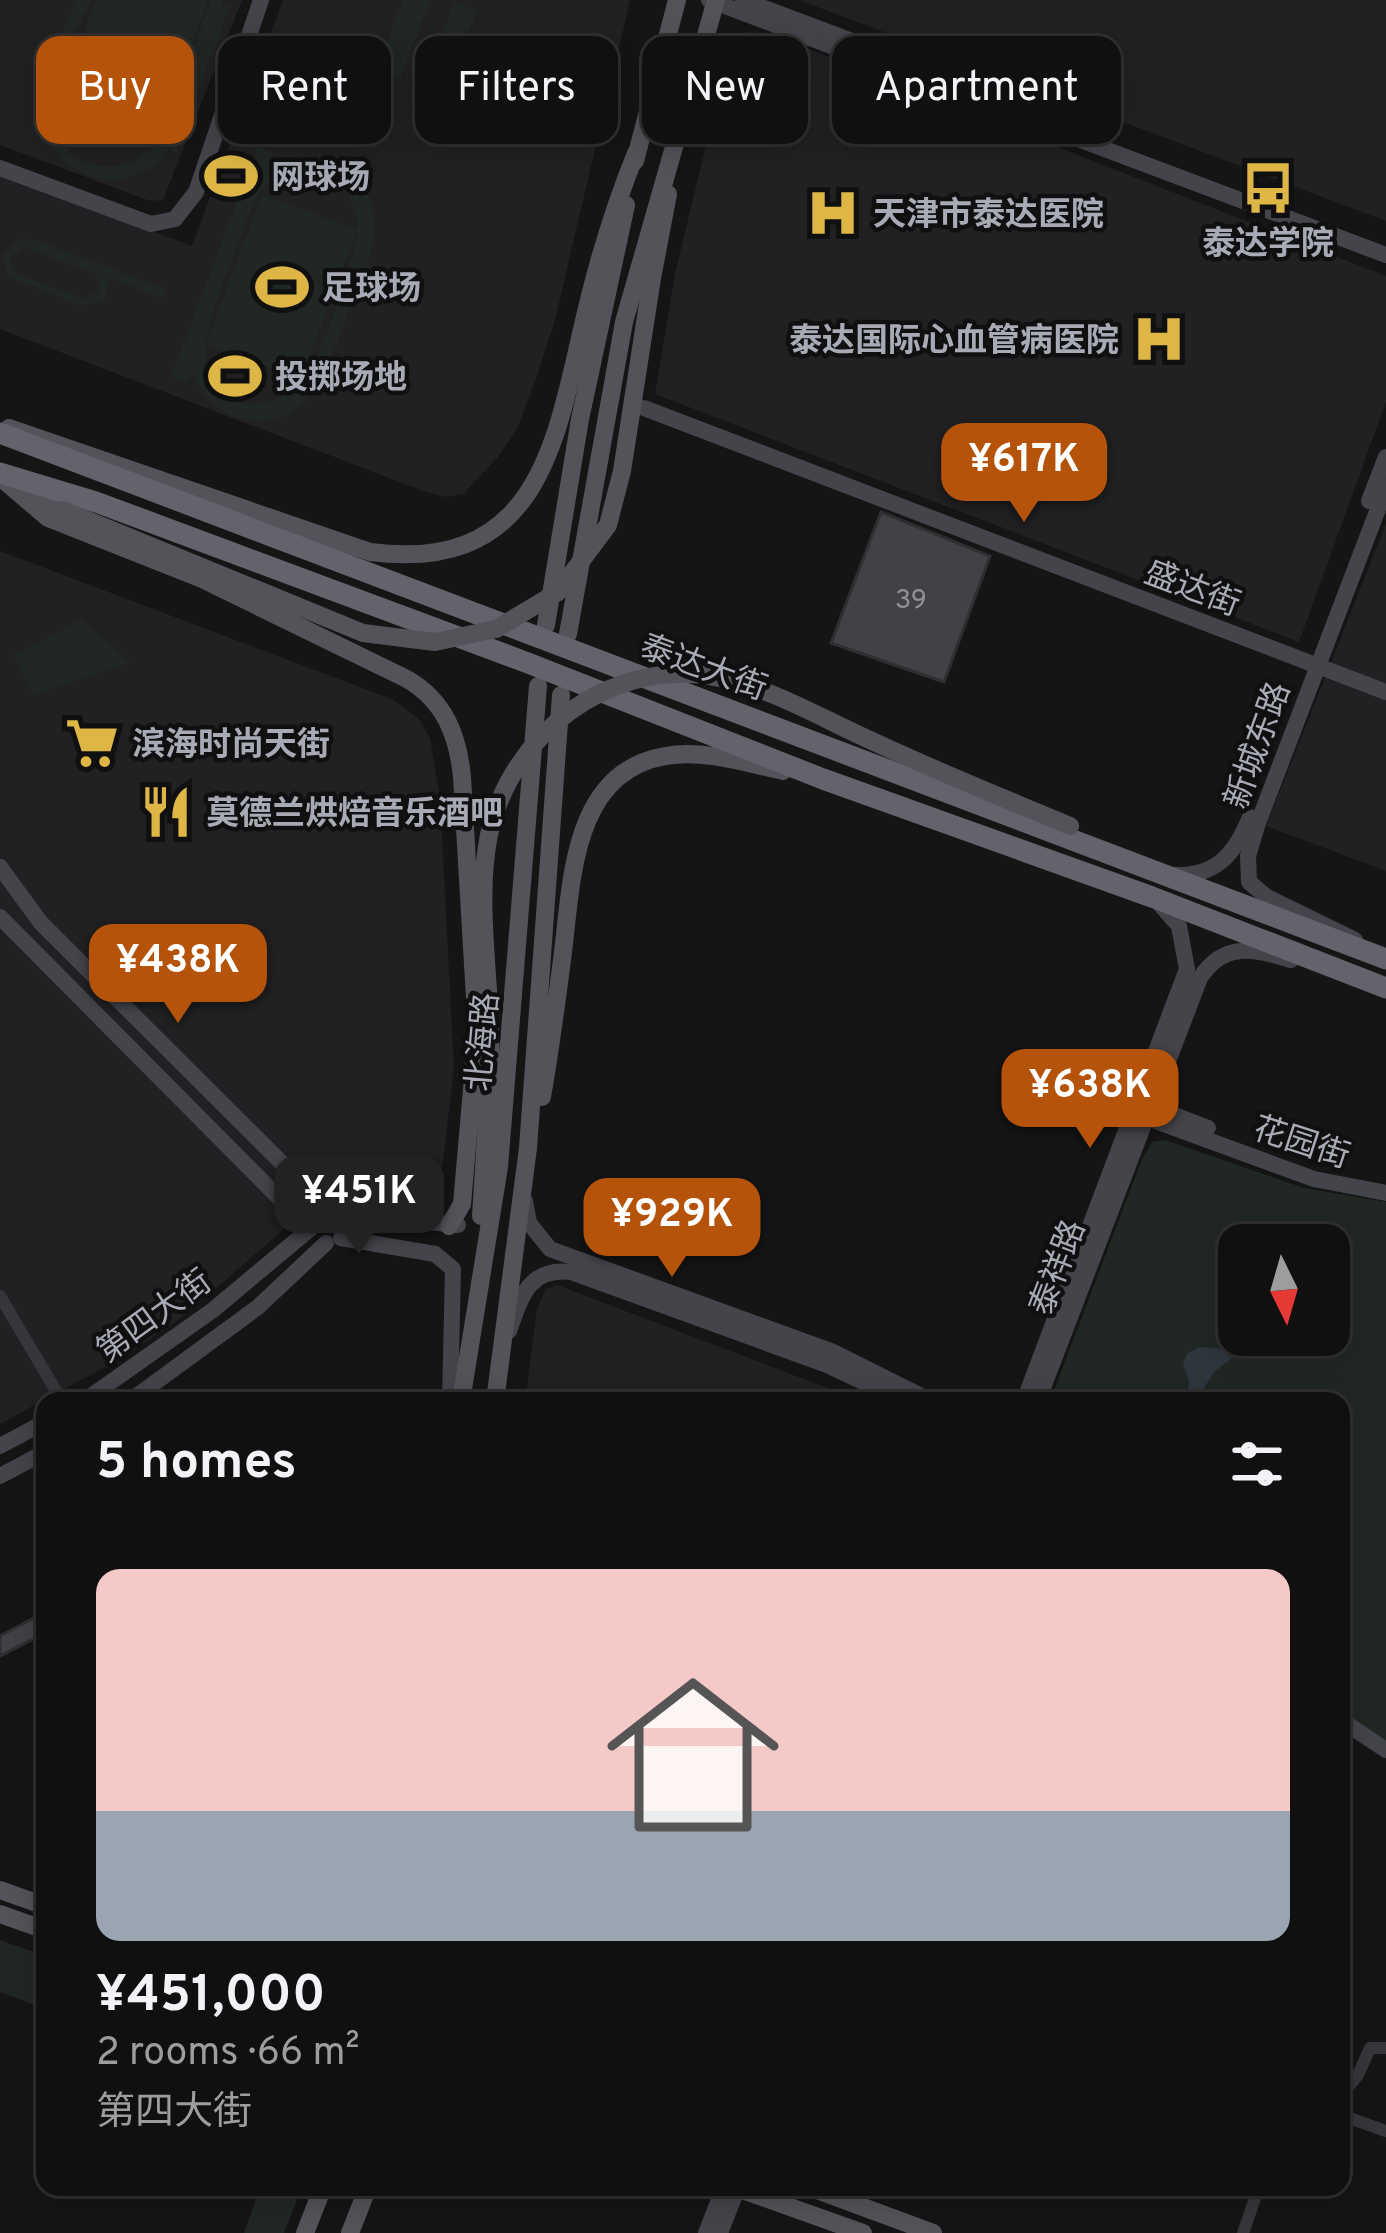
<!DOCTYPE html>
<meta charset="utf-8">
<style>
:root{--surface:#101010;--page:#1e1e1e;--text:#f1f3f6;--muted:#9c9d9f;--line:#303030;--accent:#b45309}
body{margin:0;font-family:Overpass,"Noto Sans SC",sans-serif;background:var(--page);color:var(--text);height:100vh;display:flex;flex-direction:column;font-size:45px;white-space:nowrap}
*{box-sizing:border-box;margin:0}
p{font-size:39px;color:var(--muted)}
.icon{flex:none;width:66px;height:66px;fill:none;stroke:currentColor;stroke-width:2;stroke-linecap:round;stroke-linejoin:round}
.map{position:relative;flex:1;overflow:hidden}
.side{position:absolute;left:36px;top:1392px;width:1314px;height:804px;display:flex;flex-direction:column;background:var(--surface);border-radius:24px;box-shadow:0 6px 30px #0003,0 0 0 3px var(--line)}
.side>*{flex:none}
.top-card{position:absolute;left:36px;top:36px;width:1314px;height:108px;display:flex;gap:24px}
.needle{width:78px;rotate:175deg}
.buttons{position:absolute;left:1218px;top:1224px;display:grid;gap:24px}
.buttons a{display:grid;place-items:center;width:132px;height:132px;border-radius:24px;background:var(--surface);box-shadow:0 6px 30px #0003,0 0 0 3px var(--line);font-size:60px}
.price{position:absolute;translate:-50% -102px;padding:0 27px;border-radius:24px;background:var(--accent);color:#fff;font-size:39px;line-height:78px;filter:drop-shadow(0 3px 6px #0008)}
.price::after{content:'';position:absolute;left:50%;top:72px;width:36px;height:27px;margin-left:-18px;background:inherit;clip-path:polygon(0 0,100% 0,50% 100%)}
.price.active{background:#222;color:#fff}
ul{padding:0;list-style:none}
li{display:grid;align-content:center;gap:24px;height:636px;padding:0 60px}
li span{display:grid;place-items:center;height:372px;border-radius:24px;color:#555}
li>.icon{margin-inline-start:auto}
span .icon{width:216px;height:216px;fill:#fffc;stroke-width:1}
li b{font-size:51px}
h2{display:flex;justify-content:space-between;align-items:center;height:144px;padding:0 60px;font-size:51px}
.tag{padding:0 42px;border-radius:24px;background:var(--surface);box-shadow:0 6px 30px #0003,0 0 0 3px var(--line);font-size:42px;line-height:108px}
.tag.active{background:var(--accent);color:#fff}
.map>svg:first-child{display:block}
.built{fill:#212123}
.green{fill:#212823;fill-rule:evenodd}
.water{fill:#2f363e}
.building{fill:#424246;stroke:#2f2f32;stroke-width:3}
.lines{fill:none;stroke-linecap:round;stroke-linejoin:round}
.street{stroke:#36373b;stroke-width:12}
.secondary{stroke:#44454b;stroke-width:16}
.primary{stroke:#535459;stroke-width:18}
.highway{stroke:#63646b;stroke-width:21}
.primary-bridge{stroke:#535459;stroke-width:18}
.labels{text-anchor:middle;stroke-width:9;stroke-linejoin:round;paint-order:stroke}
.number-label{font-size:27px;fill:#8e9199}
.poi-label{font-size:33px;font-weight:bold;fill:#a8abb5;stroke:#101011;text-anchor:start}
.street-label{font-size:33px;fill:#a8abb5;stroke:#101011}
</style>
<div class="map">
<svg width="1386" height="2233" viewBox="0 0 1386 2233">
<rect width="100%" height="100%" fill="#151516"/>
<g class="built">
<path d="M0 0H242L163 200 150 201 0 145Z"/>
<path d="M283 0H630L555 320 535 381 518 427 498 457 463 494 446 497 426 492 0 329V174L192 246Z"/>
<path d="M799 0H1386V221L1227 161Z"/>
<path d="M746 32 768 33 1386 276V402L1299 642 655 394 675 274 704 153 731 53Z"/>
<path d="M1386 524V871L1266 826Z"/>
<path d="M0 551 394 700 418 718 430 738 440 798 454 1068 439 1196 425 1207 407 1210 362 1205 326 1193 185 1315 129 1354 0 1424Z"/>
<path d="M557 1285 846 1395 844 1401H525L537 1309 546 1289Z"/>
</g>
<g class="green">
<path d="M76 0H90C72 48 31 111 72 155 100 173 130 168 153 147L55 110 96 0H208L154 147 162 135 211 0H223L222 10 225 4 230 6 176 153 170 151 183 114C175 130 172 149 158 162 114 202 45 170 41 114 37 78 63 34 76 0Z"/>
<path d="M403 0H430L400 79 377 71Z"/>
<path d="M454 2 477 11 445 96 422 88Z"/>
<path d="M258 147 273 153 270 164C318 145 376 171 375 230 374 253 360 279 352 300 333 351 317 431 245 419 219 415 202 395 192 372L187 382 171 377ZM308 171C340 176 357 198 358 230L262 195 206 344 301 379 357 231 356 245C336 299 317 418 240 403 185 375 208 324 225 278 235 252 244 224 256 198L267 183Z"/>
<path d="M18 239 34 240 166 289 163 298 109 278 104 301 80 305 9 277 2 257ZM23 247 92 272 100 280 99 292 83 298 17 274 9 258Z"/>
<path d="M81 620 130 663 35 695 14 656Z"/>
<path d="M1165 1140 1304 1188 1386 1202V1741L1341 1711V1401H1050L1142 1159 1152 1142ZM1239 1245H1329V1335H1239Z"/>
<path d="M0 1940 45 1956V2009L0 1992Z"/>
<path d="M260 2187H302L284 2233H244Z"/>
</g>
<path class="water" d="M1243 1335H1248L1247 1347 1216 1370 1195 1401H1187L1189 1380 1183 1365 1187 1354 1199 1347 1226 1349Z"/>
<g class="building">
<path d="M881 512 990 556 944 682 831 643Z"/>
<path d="M45 1612V1633L0 1656V1636Z"/>
</g>
<g class="lines">
<g class="street">
<path d="M0 1296 62 1401"/>
<path d="M1341 2095 1358 2075 1370 2048H1386"/>
<path d="M1341 2115 1386 2131"/>
<path d="M1243 2233 1259 2187"/>
</g>
<g class="secondary">
<path d="M709 0 1386 255"/>
<path d="M743 0 852 41"/>
<path d="M0 168 151 224 175 219 196 192 261 0"/>
<path d="M644 408 1386 692"/>
<path d="M1369 501 1386 457"/>
<path d="M0 867 41 923 326 1207"/>
<path d="M1173 875C1216 877 1235 854 1250 817"/>
<path d="M0 917 292 1211 311 1223"/>
<path d="M1355 940 1267 897 1249 882 1248 856 1258 823 1386 488"/>
<path d="M1143 1103 1208 1128"/>
<path d="M1139 1115 1314 1179 1386 1193"/>
<path d="M525 1201 529 1223 550 1249 831 1351 931 1401"/>
<path d="M342 1213 458 1225"/>
<path d="M341 1238 435 1254 453 1269 450 1401"/>
<path d="M509 1331C521 1298 528 1267 571 1272L827 1365 903 1401"/>
<path d="M84 1401 213 1310 311 1228"/>
<path d="M130 1401 258 1307 326 1243"/>
<path d="M1024 1401 1187 969 1179 926 1157 901"/>
<path d="M1038 1401 1200 978C1224 941 1254 949 1291 960"/>
<path d="M0 1446 45 1422"/>
<path d="M0 1476 45 1452"/>
<path d="M1341 1720 1386 1750"/>
<path d="M706 2233 724 2187"/>
<path d="M720 2233 738 2187"/>
</g>
<g class="primary">
<path d="M635 161 677 0"/>
<path d="M652 278 668 194"/>
<path d="M9 428 370 552C541 574 556 439 586 312 599 257 615 205 636 153"/>
<path d="M0 477 48 518 202 579 407 679C445 701 458 736 462 777L477 1032 462 1204 449 1226"/>
<path d="M20 486 63 510"/>
<path d="M546 625 580 419 626 205"/>
<path d="M568 634 624 322 716 0"/>
<path d="M542 1097C550 1051 556 1006 562 960 572 886 570 772 665 756 704 749 746 763 783 771"/>
<path d="M481 1216 490 1071"/>
<path d="M461 1401 499 1167 538 686"/>
<path d="M495 1401 528 1148 561 695"/>
<path d="M0 1890 45 1906"/>
<path d="M0 1914 45 1930"/>
<path d="M734 2187 863 2233"/>
<path d="M809 2187 933 2233"/>
<path d="M305 2233 323 2187"/>
<path d="M350 2233 368 2187"/>
</g>
<g class="highway">
<path d="M0 433 1386 959"/>
<path d="M0 473 96 502 528 663 823 779 1152 897 1386 988"/>
</g>
<g class="primary-bridge">
<path d="M63 510 363 633 435 642 496 629 558 592 608 525 622 471 652 278"/>
<path d="M490 1071C494 996 474 908 489 835 510 736 607 660 710 676 766 685 819 717 870 740 936 771 1003 798 1070 826"/>
</g>
</g>
<defs>
<g id="stadium-bare" transform="scale(4.14)"><path d="M0-5a6.5 5 0 1 0 0 10a6.5 5 0 1 0 0-10ZM-3.5-1.8h7v3.6h-7Z" fill="#ddb646" stroke="#101011" stroke-width="2.5" paint-order="stroke"/></g>
<g id="bus-bare" transform="scale(4.14)"><path d="M-5-6H5V4H4V6H2V4H-2V6H-4V4H-5ZM-3.5-4V0h7V-4ZM-3.5 1.2v1.5H-2V1.2ZM2 1.2v1.5H3.5V1.2Z" fill="#ddb646" stroke="#101011" stroke-width="2.5" paint-order="stroke"/></g>
<g id="hospital-bare" transform="scale(4.14)"><path d="M-5-5h3v3.5h4V-5h3V5h-3V1.5h-4V5h-3Z" fill="#ddb646" stroke="#101011" stroke-width="2.5" paint-order="stroke"/></g>
<g id="supermarket-bare" transform="scale(4.14)"><path d="M-6-5.5h2.5l.6 2H6L4.5 2H-2.5L-4.4-4H-6ZM-1.5 3.2a1.3 1.3 0 1 0 .1 0ZM3 3.2a1.3 1.3 0 1 0 .1 0Z" fill="#ddb646" stroke="#101011" stroke-width="2.5" paint-order="stroke"/></g>
<g id="restaurant-bare" transform="scale(4.14)"><path d="M-5-6h1v4h1v-4h1v4h1v-4h1v5L-1.5 .5V6h-2V.5L-5-1ZM5-6V6H3V1.5H1.5Q1.5-4 5-6Z" fill="#ddb646" stroke="#101011" stroke-width="2.5" paint-order="stroke"/></g>
</defs>
<g fill-rule="evenodd">
<use href="#stadium-bare" x="231" y="176"/>
<use href="#bus-bare" x="1268" y="188"/>
<use href="#hospital-bare" x="833" y="213"/>
<use href="#stadium-bare" x="282" y="287"/>
<use href="#hospital-bare" x="1159" y="339"/>
<use href="#stadium-bare" x="235" y="376"/>
<use href="#supermarket-bare" x="92" y="743"/>
<use href="#restaurant-bare" x="166" y="812"/>
</g>
<g class="labels">
<g class="number-label">
<text x="911" y="608">39</text>
</g>
<g class="poi-label">
<text x="271" y="188">网球场</text>
<text x="873" y="225">天津市泰达医院</text>
<text x="1268" y="254" text-anchor="middle">泰达学院</text>
<text x="322" y="299">足球场</text>
<text x="1119" y="351" text-anchor="end">泰达国际心血管病医院</text>
<text x="275" y="388">投掷场地</text>
<text x="132" y="755">滨海时尚天街</text>
<text x="206" y="824">莫德兰烘焙音乐酒吧</text>
</g>
<g class="street-label">
<text transform="translate(1193 587) rotate(21)" y="12">盛达街</text>
<text transform="translate(704 666) rotate(20)" y="12">泰达大街</text>
<text transform="translate(1256 745) rotate(-70)" y="12">新城东路</text>
<text transform="translate(481 1042) rotate(-85)" y="12">北海路</text>
<text transform="translate(1302 1141) rotate(18)" y="12">花园街</text>
<text transform="translate(1056 1267) rotate(-69)" y="12">泰祥路</text>
<text transform="translate(153 1315) rotate(-36)" y="12">第四大街</text>
</g>
</g>
</svg>
<div class="buttons">
<a><svg class="needle" viewBox="-14 -14 28 28"><path d="M0-13l5 13h-10z" fill="#e53935"/><path d="M0 13l5-13h-10z" fill="#9c9d9f"/></svg></a>
</div>
<b class="price" style="left:1024px;top:525px">¥617K</b>
<b class="price" style="left:178px;top:1026px">¥438K</b>
<b class="price" style="left:1090px;top:1151px">¥638K</b>
<b class="price active" style="left:359px;top:1257px">¥451K</b>
<b class="price" style="left:672px;top:1280px">¥929K</b>
<div class="top-card">
<a class="tag active">Buy</a>
<a class="tag">Rent</a>
<a class="tag">Filters</a>
<a class="tag">New</a>
<a class="tag">Apartment</a>
</div>
<section class="side">
<h2>5 homes<svg class="icon" aria-label="filters" viewBox="0 0 24 24"><path d="M4 7h16M4 17h16"/><circle cx="9" cy="7" r="2"/><circle cx="15" cy="17" r="2"/></svg></h2>
<ul>
<li><span style="background:linear-gradient(#f6c9c9 65%,#9aa5b1 0)"><svg class="icon" aria-label="home" viewBox="0 0 24 24"><path d="M3 11l9-7 9 7M6 9v11h12V9"/></svg></span><div><b>¥451,000</b><p>2 rooms · 66 m²</p><p>第四大街</p></div></li>
</ul>
</section>
</div>
